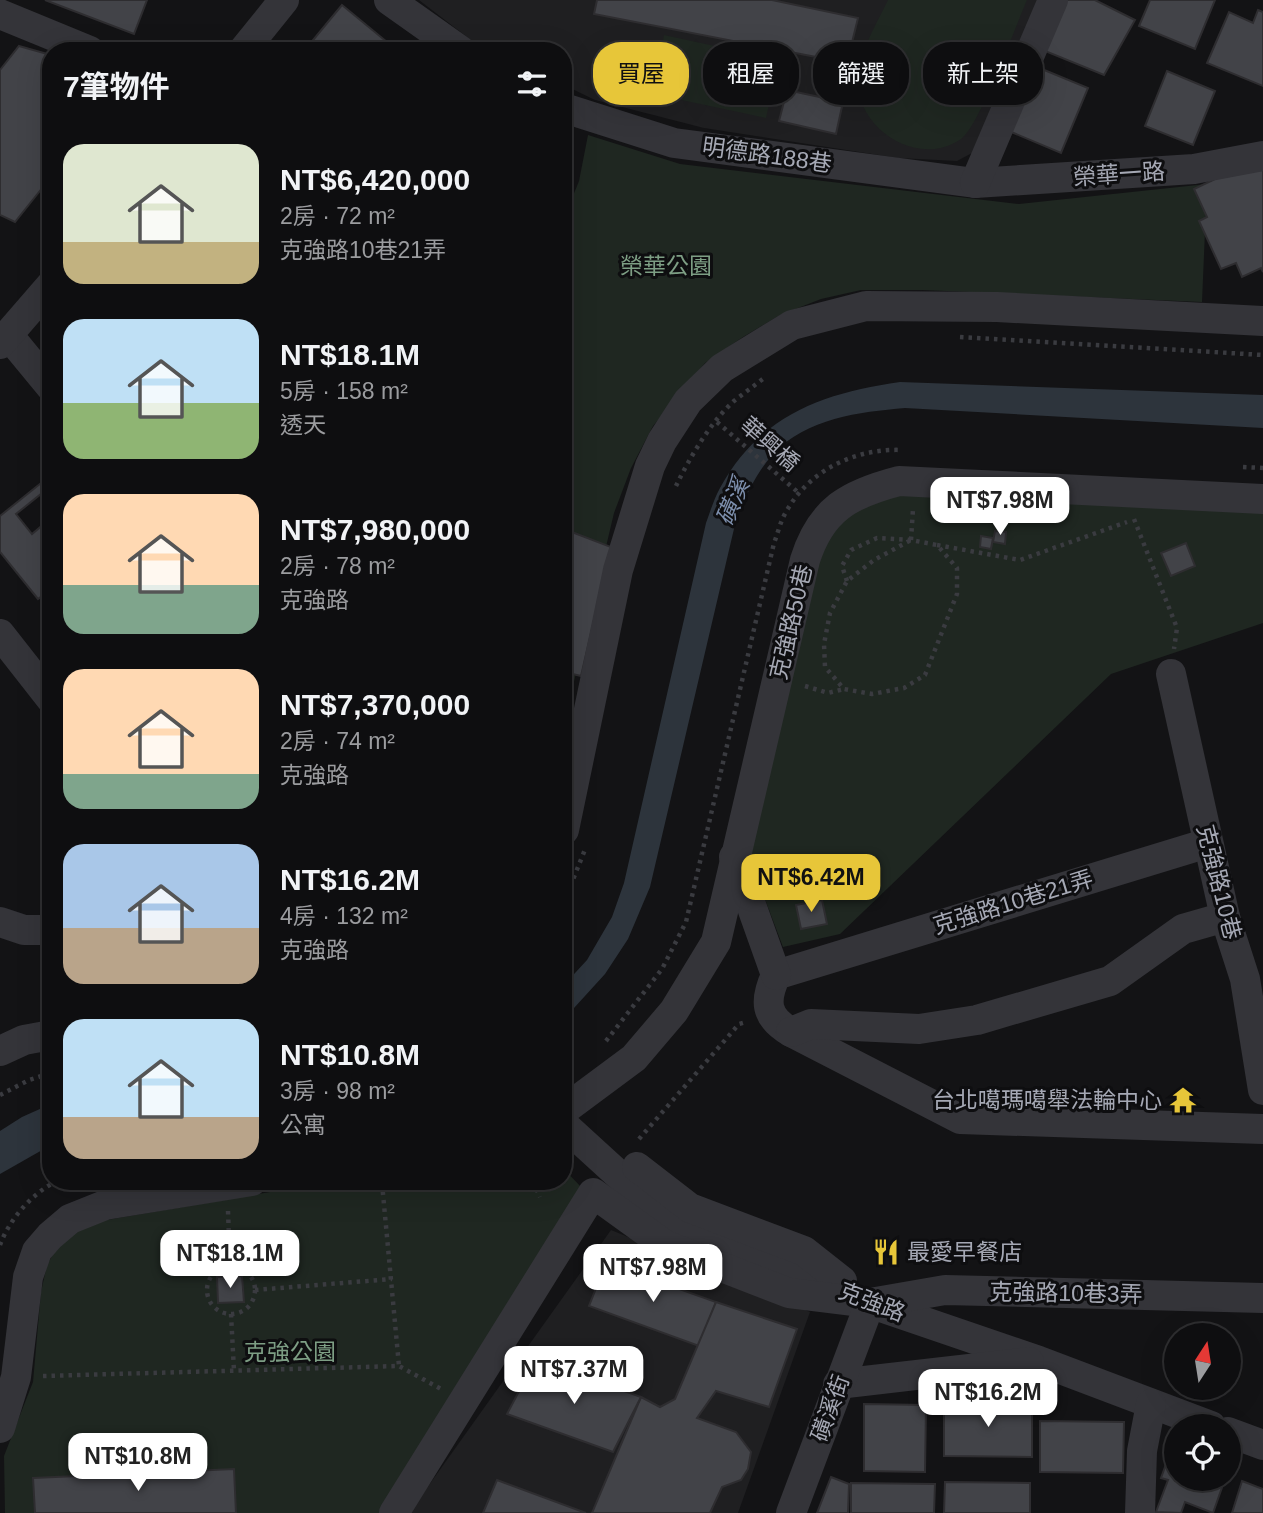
<!DOCTYPE html>
<html lang="zh-TW">
<meta charset="utf-8">
<style>
:root{--surface:#0e0e10;--page:#1c1c1e;--text:#f1f3f6;--muted:#9b9c9f;--line:#2e2e30;--accent:#e7c639}
body{margin:0;font-family:Arial,"Noto Sans TC",sans-serif;background:var(--page);color:var(--text);height:100vh;display:flex;flex-direction:column;font-size:26px;white-space:nowrap}
*{box-sizing:border-box;margin:0}
p{font-size:23px;color:var(--muted)}
.icon{flex:none;width:38px;height:38px;fill:none;stroke:currentColor;stroke-width:2;stroke-linecap:round;stroke-linejoin:round}
.map{position:relative;flex:1;overflow:hidden}
.details{position:absolute;left:42px;top:42px;width:530px;height:1148px;display:flex;flex-direction:column;background:var(--surface);border-radius:28px;box-shadow:0 7px 28px #0002,0 0 0 2px var(--line)}
.details>*{flex:none}
.top-card{position:absolute;left:593px;top:42px;width:564px;height:63px;display:flex;gap:14px}
.needle{width:46px;rotate:12deg}
.buttons{position:absolute;left:1164px;top:1323px;display:grid;gap:14px}
.buttons a{display:grid;place-items:center;width:77px;height:77px;border-radius:50%;background:var(--surface);box-shadow:0 7px 28px #0002,0 0 0 2px var(--line);font-size:35px}
.price{position:absolute;translate:-50% -60px;padding:0 16px;border-radius:14px;background:#fff;color:#222;font-size:23px;line-height:46px;filter:drop-shadow(0 2px 4px #0008)}
.price::after{content:'';position:absolute;left:50%;top:42px;width:21px;height:16px;margin-left:-10px;background:inherit;clip-path:polygon(0 0,100% 0,50% 100%)}
.price.active{background:var(--accent);color:#111}
ul{padding:0;list-style:none}
li{display:flex;align-items:center;gap:21px;height:175px;padding:0 21px}
li span{display:grid;place-items:center;flex:none;width:196px;height:140px;border-radius:21px;color:#555}
li>.icon{margin-inline-start:auto}
span .icon{width:84px;height:84px;fill:#fffc;stroke-width:1}
li b{font-size:30px}
h2{display:flex;justify-content:space-between;align-items:center;height:84px;padding:0 21px;font-size:30px}
.pill{padding:0 24px;border-radius:28px;background:var(--surface);box-shadow:0 7px 28px #0002,0 0 0 2px var(--line);font-size:24px;line-height:63px}
.pill.active{background:var(--accent);color:#111}
.map>svg:first-child{display:block}
.built{fill:#1f1f21}
.green{fill:#1f2721}
.water{fill:#2d343c}
.building{fill:#424348;stroke:#2e2d30;stroke-width:2}
.lines{fill:none;stroke-linecap:round;stroke-linejoin:round}
.path{stroke:#3a3b40;stroke-width:4.5;stroke-dasharray:3.5 5;stroke-linecap:butt}
.minor{stroke:#343439;stroke-width:30}
.labels{text-anchor:middle;stroke-width:6;stroke-linejoin:round;paint-order:stroke}
.street-label{font-size:23px;fill:#a5a8b4;stroke:#0e0e10}
.park-label{font-size:23px;fill:#7d9e84;stroke:#0e0e10}
.poi-label{font-size:23px;fill:#a5a8b4;stroke:#0e0e10;text-anchor:end}
.water-label{font-size:24px;font-style:italic;fill:#7e90ae;stroke:#0e0e10}
</style>
<div class="map">
<svg width="1263" height="1513" viewBox="0 0 1263 1513">
<rect width="100%" height="100%" fill="#131315"/>
<g class="built">
<path d="M419 0H1039L972 153 957 161 898 158 704 128 595 100 564 85V51H490L476 44Z"/>
<path d="M611 1230 810 1312 738 1513H409Z"/>
</g>
<g class="green">
<path d="M888 0H1027C1016 25 979 127 961 139 916 170 852 126 858 74 861 49 877 23 888 0Z"/>
<path d="M664 35 779 60 766 118 653 94Z"/>
<path d="M588 135 680 164 1019 204 1207 184 1202 302 922 290H861L821 299 780 315 743 337 705 363 653 426 631 468 614 513 572 690 564 688V218L579 181Z"/>
<path d="M899 495 1263 510V623L1111 674 840 934 783 947 748 854 821 550C845 508 853 507 899 495Z"/>
<path d="M564 1169 581 1187 380 1513H5L4 1456 33 1382 41 1292 47 1265 62 1238 83 1224 335 1181H564Z"/>
</g>
<g class="water">
<path d="M900 382 1263 395V428L905 408C859 412 807 418 773 454 757 472 747 494 737 516L650 887 628 939 605 974 564 1019V985L587 960 612 917 624 883 706 523C710 512 714 499 720 488 760 415 823 393 900 382Z"/>
<path d="M51 1104V1145L0 1174V1131L22 1117Z"/>
</g>
<g class="building">
<path d="M45 0H147L134 34Z"/>
<path d="M597 0H772L858 18 847 63 594 14Z"/>
<path d="M1063 0H1095L1135 20 1104 75 1045 51Z"/>
<path d="M1150 0H1215L1195 49 1139 26Z"/>
<path d="M342 5 387 42 379 51H304Z"/>
<path d="M1258 10 1263 12V86L1207 63 1229 12 1253 23Z"/>
<path d="M19 46 51 55V177L15 222 0 215V70Z"/>
<path d="M1037 67 1088 88 1061 153 1009 131Z"/>
<path d="M1167 71 1215 91 1193 145 1145 126Z"/>
<path d="M787 90 843 102 836 134 779 121Z"/>
<path d="M1261 157 1263 162V272L1261 268 1242 277 1236 263 1221 269 1199 221 1207 217 1194 189Z"/>
<path d="M51 475V506L41 494 16 514 32 534 51 518V543L45 548 51 555V589L38 599 0 552V516Z"/>
<path d="M564 529 611 547 581 676 564 672Z"/>
<path d="M995 531 1006 532 1005 544 993 542Z"/>
<path d="M981 536 993 538 991 549 980 547Z"/>
<path d="M1186 543 1195 566 1171 576 1161 553Z"/>
<path d="M822 900 827 924 801 929 796 905Z"/>
<path d="M606 1263 716 1302 699 1346 589 1306Z"/>
<path d="M242 1276 244 1302 218 1303 217 1277Z"/>
<path d="M716 1302 797 1329 769 1407 716 1391 697 1418 736 1432 751 1452 748 1469 741 1480 722 1487 710 1513H592L641 1397 660 1407 675 1399Z"/>
<path d="M536 1359 641 1397 613 1452 507 1414Z"/>
<path d="M944 1402 1032 1403V1457L944 1456Z"/>
<path d="M864 1404 926 1405 925 1472 864 1471Z"/>
<path d="M1040 1421 1124 1422 1123 1473 1040 1472Z"/>
<path d="M1170 1453 1176 1455V1479H1225L1213 1513 1185 1502 1181 1513 1156 1512 1168 1480 1161 1478Z"/>
<path d="M234 1469 236 1513H35L33 1478Z"/>
<path d="M831 1477 849 1484 848 1513H817Z"/>
<path d="M497 1480 586 1513H483Z"/>
<path d="M1242 1481 1263 1489V1513H1232Z"/>
<path d="M945 1482 1030 1483V1513H944Z"/>
<path d="M851 1483 935 1484 934 1513H851Z"/>
</g>
<g class="lines">
<g class="path">
<path d="M960 337 1263 355"/>
<path d="M717 422 800 494"/>
<path d="M1243 467 1263 468"/>
<path d="M676 486C690 457 710 423 734 401 744 393 754 386 764 378"/>
<path d="M1134 519 1177 628 1174 649"/>
<path d="M911 540 913 509"/>
<path d="M937 545 1020 560 1127 522"/>
<path d="M847 581 842 566 851 550 877 538 911 540 937 545 957 568V594L925 675 904 688 872 694 844 689 825 667 824 644 830 613 847 581 874 560 911 540"/>
<path d="M805 686 828 693 844 689"/>
<path d="M564 902 586 847"/>
<path d="M606 1041 662 969 686 922 774 543C778 533 780 522 786 512 809 470 856 448 902 450"/>
<path d="M0 1095 29 1080 51 1073"/>
<path d="M639 1139 739 1024 746 1022"/>
<path d="M533 1181 540 1197"/>
<path d="M382 1183 399 1366"/>
<path d="M228 1211 230 1266"/>
<path d="M0 1245C9 1220 32 1193 57 1181"/>
<circle cx="231" cy="1290" r="24"/>
<path d="M255 1290 392 1279"/>
<path d="M231 1314 234 1371"/>
<path d="M43 1376 399 1366 441 1389"/>
</g>
<g class="minor">
<path d="M389 0 461 51"/>
<path d="M0 14 90 51"/>
<path d="M243 51 284 0"/>
<path d="M564 108 674 143 975 183 1194 169 1263 156"/>
<path d="M975 183 1053 0"/>
<path d="M9 336 51 387"/>
<path d="M0 344 51 285"/>
<path d="M0 634 51 699"/>
<path d="M1171 674 1225 917 1245 979 1263 1090"/>
<path d="M564 830 618 570 650 466 662 441 688 401 722 368 792 325 866 306 997 307 1263 321"/>
<path d="M1208 843 776 975C764 1001 765 1017 791 1032L960 1119 1263 1129"/>
<path d="M734 857 776 975"/>
<path d="M0 922 24 930H51"/>
<path d="M791 1032 811 1024 919 1029 977 1020 1110 981 1183 929 1225 917"/>
<path d="M0 1051 24 1040 51 1035"/>
<path d="M564 1110 634 1058 674 1011 716 942 805 560C821 509 849 494 899 481L1263 499"/>
<path d="M564 1125 656 1209 684 1227 836 1289"/>
<path d="M637 1167 690 1208 804 1251 842 1281"/>
<path d="M875 1305 1039 1361 1211 1426"/>
<path d="M838 1384 1029 1362"/>
<path d="M0 1428 16 1377 28 1277 37 1251 50 1236 70 1219 105 1205 252 1181"/>
<path d="M1228 1432 1263 1445"/>
<path d="M394 1513 593 1193 665 1245 789 1293 870 1303 945 1290 1263 1298"/>
<path d="M791 1513 870 1303"/>
<path d="M1140 1513 1142 1451 1151 1404"/>
</g>
</g>
<defs>
<g id="temple-bare" transform="scale(2.1)"><path d="M0-6L5-2H3V0L6.5 2.5H4V6H1.5V3h-3V6H-4V2.5H-6.5L-3 0V-2H-5Z" fill="#e7c639" stroke="#0e0e10" stroke-width="2.5" paint-order="stroke"/></g>
<g id="restaurant-bare" transform="scale(2.1)"><path d="M-5-6h1v4h1v-4h1v4h1v-4h1v5L-1.5 .5V6h-2V.5L-5-1ZM5-6V6H3V1.5H1.5Q1.5-4 5-6Z" fill="#e7c639" stroke="#0e0e10" stroke-width="2.5" paint-order="stroke"/></g>
</defs>
<g fill-rule="evenodd">
<use href="#temple-bare" x="1183" y="1100"/>
<use href="#restaurant-bare" x="886" y="1252"/>
</g>
<g class="labels">
<g class="street-label">
<text transform="translate(767 155) rotate(8)" y="8">明德路188巷</text>
<text transform="translate(1119 174) rotate(-4)" y="8">榮華一路</text>
<text transform="translate(770 444) rotate(41)" y="8">華興橋</text>
<text transform="translate(791 622) rotate(-77)" y="8">克強路50巷</text>
<text transform="translate(1219 882) rotate(76)" y="8">克強路10巷</text>
<text transform="translate(1013 902) rotate(-17)" y="8">克強路10巷21弄</text>
<text transform="translate(1066 1293) rotate(1)" y="8">克強路10巷3弄</text>
<text transform="translate(872 1302) rotate(21)" y="8">克強路</text>
<text transform="translate(830 1408) rotate(-70)" y="8">磺溪街</text>
</g>
<g class="park-label">
<text x="666" y="274">榮華公園</text>
<text x="290" y="1360">克強公園</text>
</g>
<g class="poi-label">
<text x="1162" y="1108">台北噶瑪噶舉法輪中心</text>
<text x="907" y="1260" text-anchor="start">最愛早餐店</text>
</g>
<g class="water-label">
<text transform="translate(733 502) rotate(-67)" y="8">磺溪</text>
</g>
</g>
</svg>
<div class="buttons">
<a><svg class="needle" viewBox="-14 -14 28 28"><path d="M0-13l5 13h-10z" fill="#e53935"/><path d="M0 13l5-13h-10z" fill="#9b9c9f"/></svg></a>
<a><svg class="icon" aria-label="locate" viewBox="0 0 24 24"><circle cx="12" cy="12" r="6"/><path d="M12 2v4M12 18v4M2 12h4M18 12h4"/></svg></a>
</div>
<b class="price" style="left:1000px;top:537px">NT$7.98M</b>
<b class="price active" style="left:811px;top:914px">NT$6.42M</b>
<b class="price" style="left:230px;top:1290px">NT$18.1M</b>
<b class="price" style="left:653px;top:1304px">NT$7.98M</b>
<b class="price" style="left:574px;top:1406px">NT$7.37M</b>
<b class="price" style="left:988px;top:1429px">NT$16.2M</b>
<b class="price" style="left:138px;top:1493px">NT$10.8M</b>
<div class="top-card">
<a class="pill active">買屋</a>
<a class="pill">租屋</a>
<a class="pill">篩選</a>
<a class="pill">新上架</a>
</div>
<section class="details">
<h2>7筆物件<svg class="icon" aria-label="filters" viewBox="0 0 24 24"><path d="M4 7h16M4 17h16"/><circle cx="9" cy="7" r="2"/><circle cx="15" cy="17" r="2"/></svg></h2>
<ul>
<li><span style="background:linear-gradient(#dfe7d0 70%,#c2b280 0)"><svg class="icon" aria-label="home" viewBox="0 0 24 24"><path d="M3 11l9-7 9 7M6 9v11h12V9"/></svg></span><div><b>NT$6,420,000</b><p>2房 · 72 m²</p><p>克強路10巷21弄</p></div></li>
<li><span style="background:linear-gradient(#bfe0f5 60%,#8fb573 0)"><svg class="icon" aria-label="home" viewBox="0 0 24 24"><path d="M3 11l9-7 9 7M6 9v11h12V9"/></svg></span><div><b>NT$18.1M</b><p>5房 · 158 m²</p><p>透天</p></div></li>
<li><span style="background:linear-gradient(#ffd9b3 65%,#7fa58c 0)"><svg class="icon" aria-label="home" viewBox="0 0 24 24"><path d="M3 11l9-7 9 7M6 9v11h12V9"/></svg></span><div><b>NT$7,980,000</b><p>2房 · 78 m²</p><p>克強路</p></div></li>
<li><span style="background:linear-gradient(#ffd9b3 75%,#7fa58c 0)"><svg class="icon" aria-label="home" viewBox="0 0 24 24"><path d="M3 11l9-7 9 7M6 9v11h12V9"/></svg></span><div><b>NT$7,370,000</b><p>2房 · 74 m²</p><p>克強路</p></div></li>
<li><span style="background:linear-gradient(#a9c7e8 60%,#b9a48a 0)"><svg class="icon" aria-label="home" viewBox="0 0 24 24"><path d="M3 11l9-7 9 7M6 9v11h12V9"/></svg></span><div><b>NT$16.2M</b><p>4房 · 132 m²</p><p>克強路</p></div></li>
<li><span style="background:linear-gradient(#bfe0f5 70%,#b9a48a 0)"><svg class="icon" aria-label="home" viewBox="0 0 24 24"><path d="M3 11l9-7 9 7M6 9v11h12V9"/></svg></span><div><b>NT$10.8M</b><p>3房 · 98 m²</p><p>公寓</p></div></li>
</ul>
</section>
</div>
